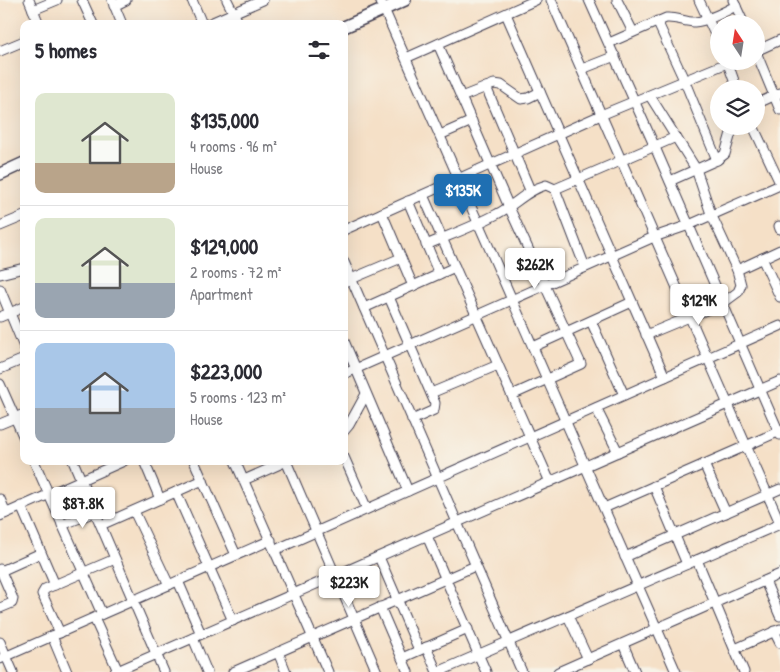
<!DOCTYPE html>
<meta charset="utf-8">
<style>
:root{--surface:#fff;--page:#f2f2f3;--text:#2b2b33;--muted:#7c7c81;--line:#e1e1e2;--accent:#1f6fb2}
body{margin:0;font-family:"Patrick Hand",sans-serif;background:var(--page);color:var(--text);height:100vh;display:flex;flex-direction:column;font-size:19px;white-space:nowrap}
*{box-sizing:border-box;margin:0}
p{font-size:16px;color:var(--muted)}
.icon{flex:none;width:28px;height:28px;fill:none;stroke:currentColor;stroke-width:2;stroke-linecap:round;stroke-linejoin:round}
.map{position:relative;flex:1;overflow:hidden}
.drawer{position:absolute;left:20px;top:20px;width:328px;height:445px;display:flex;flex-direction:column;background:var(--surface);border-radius:10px;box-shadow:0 5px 20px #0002}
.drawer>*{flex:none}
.needle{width:32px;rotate:348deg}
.buttons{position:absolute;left:710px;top:15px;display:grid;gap:10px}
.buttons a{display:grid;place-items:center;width:55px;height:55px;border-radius:50%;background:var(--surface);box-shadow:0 5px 20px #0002;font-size:25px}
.price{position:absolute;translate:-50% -42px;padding:0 11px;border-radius:5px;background:#fff;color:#222;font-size:16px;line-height:32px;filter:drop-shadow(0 1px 2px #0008)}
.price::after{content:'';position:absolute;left:50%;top:30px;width:15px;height:11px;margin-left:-8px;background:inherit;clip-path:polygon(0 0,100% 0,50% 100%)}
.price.current{background:var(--accent);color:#fff}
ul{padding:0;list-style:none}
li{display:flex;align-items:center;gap:15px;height:125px;padding:0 15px}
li+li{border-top:1px solid var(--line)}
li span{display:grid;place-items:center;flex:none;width:140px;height:100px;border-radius:10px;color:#555}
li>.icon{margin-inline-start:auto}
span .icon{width:60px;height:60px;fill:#fffc;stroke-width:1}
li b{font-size:21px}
h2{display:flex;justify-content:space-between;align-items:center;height:60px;padding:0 15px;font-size:21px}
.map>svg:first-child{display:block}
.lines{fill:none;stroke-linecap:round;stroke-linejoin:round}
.minor-casing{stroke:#423e50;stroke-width:11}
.major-casing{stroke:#423e50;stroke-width:14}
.minor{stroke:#fff;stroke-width:9}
.major{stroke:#fff;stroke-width:11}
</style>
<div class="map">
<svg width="780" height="672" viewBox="0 0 780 672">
<rect width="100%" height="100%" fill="#f7f3e8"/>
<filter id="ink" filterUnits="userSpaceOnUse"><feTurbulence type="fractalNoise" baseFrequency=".02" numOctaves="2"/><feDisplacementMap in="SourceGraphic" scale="10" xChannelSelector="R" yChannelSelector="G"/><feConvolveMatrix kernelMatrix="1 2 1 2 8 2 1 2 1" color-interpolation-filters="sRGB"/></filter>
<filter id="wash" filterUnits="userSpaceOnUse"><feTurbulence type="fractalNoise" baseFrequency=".0096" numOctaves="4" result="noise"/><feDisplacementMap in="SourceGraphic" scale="20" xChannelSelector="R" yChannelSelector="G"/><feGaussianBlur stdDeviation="1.12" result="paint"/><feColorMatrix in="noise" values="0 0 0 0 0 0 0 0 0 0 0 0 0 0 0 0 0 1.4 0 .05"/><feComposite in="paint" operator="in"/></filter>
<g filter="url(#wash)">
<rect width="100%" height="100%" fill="#f5e0c7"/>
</g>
<g filter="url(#ink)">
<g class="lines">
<g class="minor-casing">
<g id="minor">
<path d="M29 0 39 24"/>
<path d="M82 0 93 24"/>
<path d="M112 0 122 24"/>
<path d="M192 0 202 24"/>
<path d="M227 0 239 24"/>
<path d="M380 0 676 672"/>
<path d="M551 0 780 523"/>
<path d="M589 0 654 145 780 435"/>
<path d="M617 0 633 32"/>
<path d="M699 0 719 43"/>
<path d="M733 0 744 24"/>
<path d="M114 6 126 0"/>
<path d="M33 10 57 0"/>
<path d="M506 14 665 377"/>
<path d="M657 21 685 82 717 160"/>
<path d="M208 24 263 0"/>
<path d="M609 43 666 18C676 17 685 22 694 22 709 21 723 12 736 6"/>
<path d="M438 44 509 207 581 364 512 395"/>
<path d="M0 51 24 41"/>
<path d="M756 51 780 40"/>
<path d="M756 52 780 110"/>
<path d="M406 58 536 0"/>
<path d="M727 61 737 89"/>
<path d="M582 69 615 56"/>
<path d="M486 87 530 190"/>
<path d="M461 97 494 84 501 85 521 99 528 98 540 92"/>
<path d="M756 104 780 93"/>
<path d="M753 126 780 183"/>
<path d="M440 135 472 121"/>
<path d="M670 181 717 160 725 154 733 126"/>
<path d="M555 189 676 137"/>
<path d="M423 195 550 482"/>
<path d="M408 201 439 274"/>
<path d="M382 213 413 286"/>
<path d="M0 226 24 216"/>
<path d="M779 226 780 229"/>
<path d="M344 230 601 115 732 61"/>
<path d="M426 245C450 235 475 226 497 214 515 205 527 190 546 185L555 189 585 267"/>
<path d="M762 258 780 297"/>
<path d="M344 262 522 672"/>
<path d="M737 270 780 250"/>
<path d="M0 274 24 268"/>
<path d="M344 282 401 258"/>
<path d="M0 289 24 347"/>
<path d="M389 297 435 403 434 410 412 420"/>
<path d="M364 308 455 267"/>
<path d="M0 317 24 307"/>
<path d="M591 321 624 395"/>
<path d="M646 335 723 303 738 292 741 285 737 270 711 214 696 169 650 96"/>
<path d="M344 341 408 491"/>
<path d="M533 347 632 302"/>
<path d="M0 369 24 359"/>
<path d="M344 374 654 237 689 225 780 185"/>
<path d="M0 384 24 438"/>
<path d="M431 393 498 365"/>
<path d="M596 408 618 452"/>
<path d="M0 424 24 414"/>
<path d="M344 431 349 425 366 394"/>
<path d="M344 457 367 509"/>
<path d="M34 461 102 614"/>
<path d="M73 461 164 672"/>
<path d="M144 461 160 499"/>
<path d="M194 461 236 555"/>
<path d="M235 461 328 672"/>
<path d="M286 461 377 672"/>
<path d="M704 464 726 513"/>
<path d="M244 480 287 461"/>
<path d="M654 486 687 564"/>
<path d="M176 492 233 621"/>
<path d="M0 499 6 513"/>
<path d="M21 506 55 585"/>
<path d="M604 508 780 431"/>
<path d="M134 511 169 585"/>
<path d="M0 516 124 461"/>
<path d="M62 525 95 512"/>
<path d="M101 525 203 480"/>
<path d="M427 536 486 672"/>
<path d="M275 550 780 326"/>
<path d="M379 557 419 650"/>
<path d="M625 557 780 489"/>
<path d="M697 560 744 672"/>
<path d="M0 569 13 599 12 603 0 608"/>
<path d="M1 571 41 553"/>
<path d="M178 581 201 634"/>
<path d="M765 581 780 616"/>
<path d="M380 607 408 672"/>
<path d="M568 616 588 659"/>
<path d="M94 618 118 671"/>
<path d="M774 631 780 643"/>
<path d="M60 633 44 598 42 594 45 589 115 559"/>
<path d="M52 636 67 672"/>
<path d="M193 638 207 672"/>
<path d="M0 642 13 672"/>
<path d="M623 644 635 672"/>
<path d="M426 647 437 672"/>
<path d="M735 649 780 629"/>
<path d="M278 652 286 672"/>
<path d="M402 658 468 629"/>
<path d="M0 659 271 540"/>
<path d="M115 672 780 381"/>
<path d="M233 672 475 566"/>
<path d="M438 672 780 524"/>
<path d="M558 672 780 574"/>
</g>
</g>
<g class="major-casing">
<g id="major">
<path d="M344 27 405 0"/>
<path d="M0 174 24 163"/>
</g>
</g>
<use href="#minor" class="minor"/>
<use href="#major" class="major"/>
</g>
</g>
</svg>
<div class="buttons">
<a><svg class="needle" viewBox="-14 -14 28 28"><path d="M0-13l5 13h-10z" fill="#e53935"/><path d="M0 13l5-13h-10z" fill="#7c7c81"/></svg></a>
<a><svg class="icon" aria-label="layers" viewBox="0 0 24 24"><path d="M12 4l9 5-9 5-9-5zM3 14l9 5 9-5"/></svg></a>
</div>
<b class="price current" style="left:463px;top:216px">$135K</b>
<b class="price" style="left:535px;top:290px">$262K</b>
<b class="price" style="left:699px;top:326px">$129K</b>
<b class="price" style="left:83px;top:529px">$87.8K</b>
<b class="price" style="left:349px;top:608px">$223K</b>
<section class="drawer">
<h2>5 homes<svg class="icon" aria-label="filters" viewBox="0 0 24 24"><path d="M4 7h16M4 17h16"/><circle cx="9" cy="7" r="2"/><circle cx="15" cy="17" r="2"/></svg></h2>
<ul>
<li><span style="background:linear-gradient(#dfe7d0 70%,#b9a48a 0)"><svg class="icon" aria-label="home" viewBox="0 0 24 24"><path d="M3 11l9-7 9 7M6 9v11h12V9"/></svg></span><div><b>$135,000</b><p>4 rooms · 96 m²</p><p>House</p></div></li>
<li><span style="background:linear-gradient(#dfe7d0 65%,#9aa5b1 0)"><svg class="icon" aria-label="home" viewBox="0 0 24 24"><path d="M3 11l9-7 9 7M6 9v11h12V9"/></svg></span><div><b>$129,000</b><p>2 rooms · 72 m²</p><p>Apartment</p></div></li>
<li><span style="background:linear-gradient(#a9c7e8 65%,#9aa5b1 0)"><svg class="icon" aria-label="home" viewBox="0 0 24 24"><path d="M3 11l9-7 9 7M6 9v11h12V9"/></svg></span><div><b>$223,000</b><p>5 rooms · 123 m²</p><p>House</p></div></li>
</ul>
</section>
</div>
